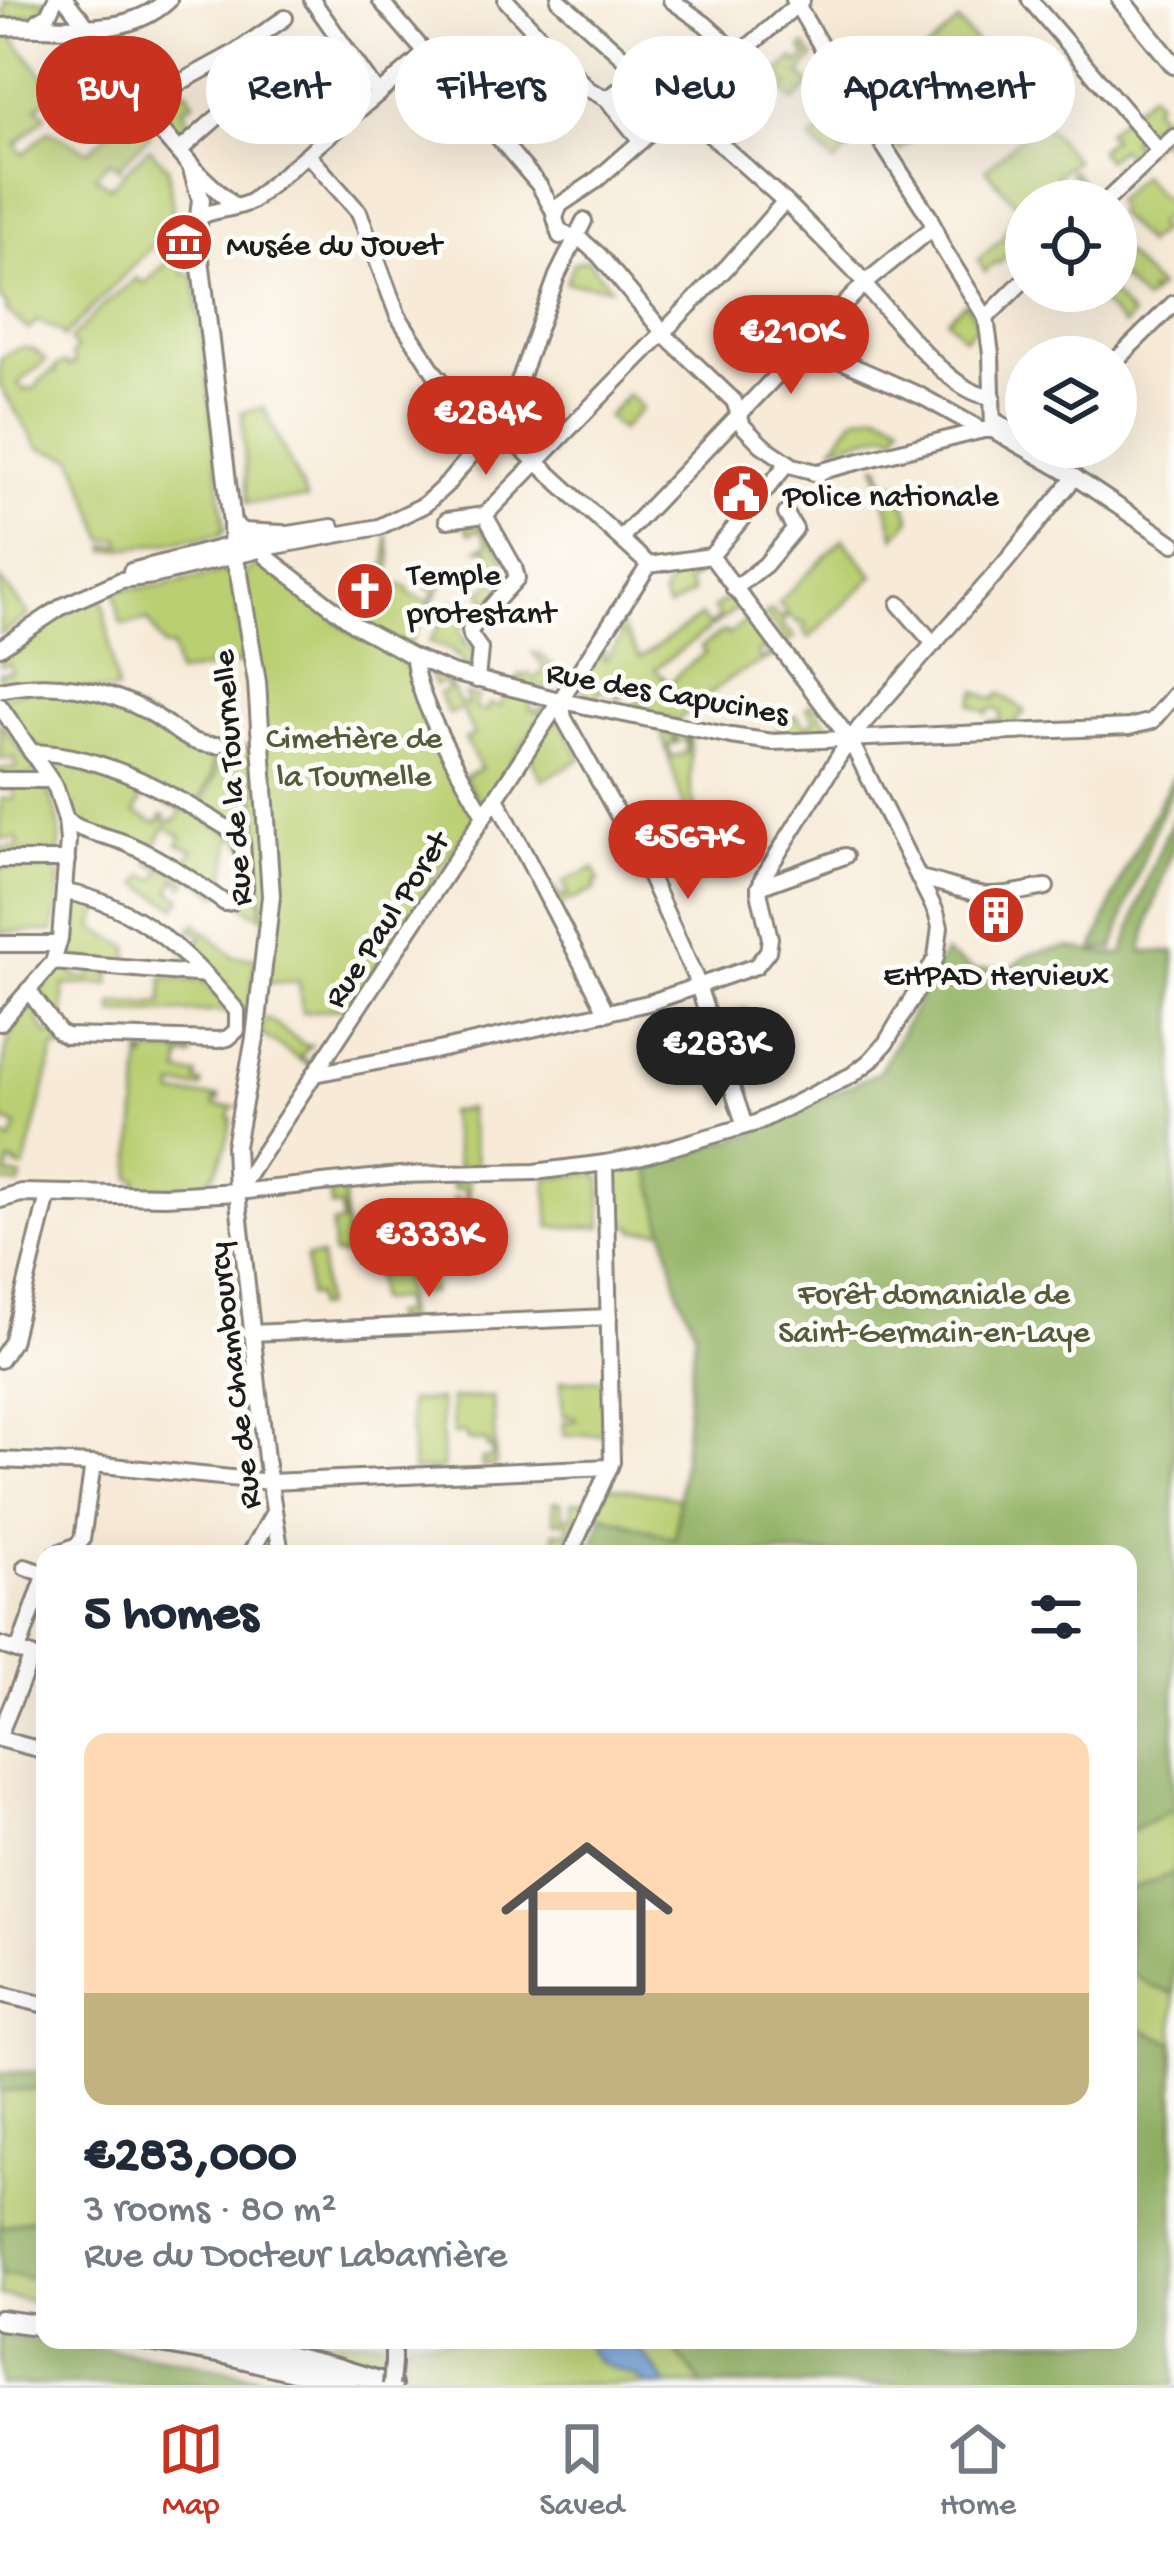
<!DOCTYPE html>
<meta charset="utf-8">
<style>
:root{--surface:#fff;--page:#f6f6f7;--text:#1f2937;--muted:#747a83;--line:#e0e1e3;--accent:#c8321e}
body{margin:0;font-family:"Gochi Hand",sans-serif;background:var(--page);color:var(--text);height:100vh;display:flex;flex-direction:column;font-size:45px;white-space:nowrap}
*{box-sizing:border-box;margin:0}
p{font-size:39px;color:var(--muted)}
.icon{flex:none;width:66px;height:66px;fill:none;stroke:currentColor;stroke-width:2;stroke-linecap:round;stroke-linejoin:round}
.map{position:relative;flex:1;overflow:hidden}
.details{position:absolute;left:36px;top:1545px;width:1101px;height:804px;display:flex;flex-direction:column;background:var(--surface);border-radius:24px;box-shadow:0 12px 48px #0002}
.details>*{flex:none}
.hud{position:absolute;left:36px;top:36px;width:1104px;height:108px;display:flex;gap:24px}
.controls{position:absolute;left:1005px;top:180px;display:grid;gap:24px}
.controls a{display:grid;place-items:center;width:132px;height:132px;border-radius:50%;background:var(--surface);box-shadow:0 12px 48px #0002;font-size:60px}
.price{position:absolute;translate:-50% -102px;padding:0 27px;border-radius:42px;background:var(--accent);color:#fff;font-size:39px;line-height:78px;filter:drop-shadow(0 3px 6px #0008)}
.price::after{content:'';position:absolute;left:50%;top:72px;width:36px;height:27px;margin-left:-18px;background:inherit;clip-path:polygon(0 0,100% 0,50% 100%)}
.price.current{background:#222;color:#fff}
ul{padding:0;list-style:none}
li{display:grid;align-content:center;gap:24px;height:636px;padding:0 48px}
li+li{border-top:3px solid var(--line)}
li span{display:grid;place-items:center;height:372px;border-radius:24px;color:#555}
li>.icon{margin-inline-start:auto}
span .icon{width:216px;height:216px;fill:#fffc;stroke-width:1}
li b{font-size:51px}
h2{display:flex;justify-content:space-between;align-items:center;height:144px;padding:0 48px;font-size:51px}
.pill{padding:0 42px;border-radius:54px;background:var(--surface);box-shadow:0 12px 48px #0002;font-size:42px;line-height:108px}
.pill.current{background:var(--accent);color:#fff}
.dock{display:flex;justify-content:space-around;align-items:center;height:168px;border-top:3px solid var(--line);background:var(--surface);font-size:33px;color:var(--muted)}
.dock a{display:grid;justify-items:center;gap:6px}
.dock .current{color:var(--accent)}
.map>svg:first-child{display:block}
.green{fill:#bacf72;stroke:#6b7647;stroke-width:3}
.forest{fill:#93b264;stroke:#586740;stroke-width:3}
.water{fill:#72a0da;stroke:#475e7b;stroke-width:3}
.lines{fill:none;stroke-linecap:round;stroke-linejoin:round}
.minor-casing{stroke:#8a837a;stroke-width:20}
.major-casing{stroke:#8a837a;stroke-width:22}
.highway-casing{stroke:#8a837a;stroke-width:24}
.minor{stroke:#fff;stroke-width:14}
.major{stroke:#fff;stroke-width:16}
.highway{stroke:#fff;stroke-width:18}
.minor-bridge-casing{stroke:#8a837a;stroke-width:20;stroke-linecap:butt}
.minor-bridge{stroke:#fff;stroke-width:14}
.labels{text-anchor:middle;stroke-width:10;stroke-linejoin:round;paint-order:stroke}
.poi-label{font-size:33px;fill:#1c1c1c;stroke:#fdfcf7;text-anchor:start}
.street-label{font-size:33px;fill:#1c1c1c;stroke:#fdfcf7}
.park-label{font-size:33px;fill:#535b3a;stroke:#fdfcf7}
</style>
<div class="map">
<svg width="1174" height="2385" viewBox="0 0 1174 2385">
<rect width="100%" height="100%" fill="#fdfcf7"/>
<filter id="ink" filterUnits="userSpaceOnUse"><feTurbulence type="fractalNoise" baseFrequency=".00833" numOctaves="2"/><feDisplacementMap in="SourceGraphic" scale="24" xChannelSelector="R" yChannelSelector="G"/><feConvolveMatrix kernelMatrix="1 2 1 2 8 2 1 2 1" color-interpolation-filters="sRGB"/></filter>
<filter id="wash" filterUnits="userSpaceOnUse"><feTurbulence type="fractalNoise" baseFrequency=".004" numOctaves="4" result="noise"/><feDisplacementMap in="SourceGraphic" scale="48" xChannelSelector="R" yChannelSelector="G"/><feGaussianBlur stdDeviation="2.7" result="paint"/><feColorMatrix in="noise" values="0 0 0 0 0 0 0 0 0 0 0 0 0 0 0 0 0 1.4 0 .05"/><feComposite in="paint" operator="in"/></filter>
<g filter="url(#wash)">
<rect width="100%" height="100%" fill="#f7ead7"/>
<g class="green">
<path d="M3 0H50L40 12 8 19 2 11 8 6Z"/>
<path d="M958 22 994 64 990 68 996 75 989 81 982 75 961 97 924 53Z"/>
<path d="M11 36 56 91 37 107 46 116 16 145 23 154 49 131 88 151 131 114 151 134 122 163 120 169 109 161 95 176 110 187 149 148 168 168 169 176 175 230 165 236 155 233 157 241 64 337 59 331 37 321 29 330 5 310 8 306 0 299V37Z"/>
<path d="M805 45 814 58 800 74 811 85 794 102 783 91 788 85 777 75 793 58 799 64 807 56 801 49Z"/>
<path d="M830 83 847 109 842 113 833 103 824 111 829 117 822 122 817 116 818 107 813 102Z"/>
<path d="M186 89 194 102 183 109 190 122 186 126 191 133 184 140 178 139 153 111V108Z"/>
<path d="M1150 93 1157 102 1152 107 1160 115 1149 126 1157 134 1168 125 1174 128 1160 141H1153L1129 113Z"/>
<path d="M915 101 933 121 899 151 888 133 895 126 892 122Z"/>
<path d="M1124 116 1150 151 1136 136 1130 140 1137 148 1129 156 1136 164 1122 177 1113 167 1122 163 1128 155 1120 148 1106 160 1098 150 1112 138 1106 132Z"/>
<path d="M1040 119 1075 160 1056 176 1068 191 1076 183 1070 172 1072 170 1092 192 1088 196 1092 201H1026V237L1010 218 1020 209 986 169Z"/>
<path d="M830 123 852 147 835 163 811 141Z"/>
<path d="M1141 175 1172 209 1156 224 1161 230 1146 244 1116 213 1118 208 1114 201Z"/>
<path d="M1010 226 1021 238 999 264 996 262 985 272 978 260 1006 235 1004 231Z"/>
<path d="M175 240 177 258H182L181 264 185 275 194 273 225 531H221V535L107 551 106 546 122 545 121 539 105 540 74 458 39 448 0 386V360C17 345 31 342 46 361L18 383 24 391 29 388 34 390 40 381 52 371 56 372 55 367 65 363 68 366 75 364 72 354 77 349 70 340 104 305 137 278 144 284 167 262 159 252Z"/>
<path d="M1116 245 1158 288 1153 293 1149 291 1151 295 1144 302 1116 274Z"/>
<path d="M588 260 610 287 566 283 573 263Z"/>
<path d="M1089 291H1108L1132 316 1124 326Z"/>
<path d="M966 302 979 324 964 338 947 319Z"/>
<path d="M628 394 642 408 621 430 607 417Z"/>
<path d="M264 408 307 499 247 503 242 412Z"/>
<path d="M878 412 902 422 896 435 888 432 834 446 855 417Z"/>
<path d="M880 464 885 486 898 484 911 519 895 537 876 465Z"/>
<path d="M478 523 483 525 511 570V579L488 603 481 591 496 581 486 562 492 559 487 549H478L488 543 480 529 470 534 464 525Z"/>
<path d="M387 535 392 559 387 581 409 588 408 593 428 602 434 592 425 586 433 574 442 585 407 647 365 624 387 558Z"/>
<path d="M843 539 874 576 809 638 803 629 807 625 803 621 800 624 790 616 782 624 795 637 788 644 765 614 771 610 781 619 787 612 778 603Z"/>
<path d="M261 562 357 636 400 658 408 669 451 763 476 810V816L409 917 394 925 397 936 350 1007 302 1013 299 981 268 983 245 573Z"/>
<path d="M700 566 694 570 697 576 687 582 693 593 668 608 662 596 666 593 664 588 672 583 667 574 654 581 651 574Z"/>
<path d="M222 572 232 576 247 662 177 674 172 647H164L148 620 124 625 120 622 115 590 158 586Z"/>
<path d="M0 579 29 615 0 635Z"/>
<path d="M102 593 117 691 0 687V673L12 672 10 664 0 666V655L73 608Z"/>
<path d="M731 596 739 607 655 669 670 684 680 672 705 653 701 647 724 631 728 635 748 619 769 646 757 653 760 660 770 656 768 652 772 650 775 655 730 678 678 720 630 709 640 698 648 704 655 697 641 684 630 695 626 692 617 700V694L599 690 596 701 585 699 587 689 576 687 601 649 605 652 602 658 606 660 622 636 613 630 619 622 640 658 701 616 709 626 719 618 713 608Z"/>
<path d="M454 601 467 619 459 630 466 639 463 643 468 647 471 645 476 652 472 670 459 667 465 662 454 654 455 652 429 642Z"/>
<path d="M533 653 540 654 567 678C554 696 534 686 516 681L521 674 524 677 528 673 535 679 545 668Z"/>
<path d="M429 672 447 678 460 704 468 705 465 694 478 697 475 709 486 712 489 704 500 707 505 693 533 699 530 709 539 712 544 702 547 703 548 706 486 800H478L464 777 481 769 465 739 474 735 462 709 448 714 439 694 448 690 444 682 435 686Z"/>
<path d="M41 689 110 698 159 723 195 752 212 757V775L197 806 41 749 32 744 0 701V695Z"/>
<path d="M976 691 994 700 1000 693 1025 711 1015 724 989 725V722L1001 721V714L997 709H991L986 715 987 712 971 705Z"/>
<path d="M812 703 831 729 830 733 773 734 796 715 806 727 815 720 806 708Z"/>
<path d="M554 720H560L581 759 542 780 530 756Z"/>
<path d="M0 722 35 769 33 775 0 777V769L17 768 16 759H0Z"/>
<path d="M660 729 671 731 673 740 677 739 676 732 679 742 668 746 672 757 686 753 687 740 684 741 683 734 690 735 691 792 701 830 692 834Z"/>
<path d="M251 746 261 909 260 916 243 906C275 857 235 834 200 808L215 775V757Z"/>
<path d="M47 757 84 761 146 788 144 792 140 791 137 797 141 800 135 813 157 823 162 815 166 817 164 821 169 823 171 820 175 821 182 810 167 805 170 799 232 835 223 893 218 895 173 863 176 857 186 860 193 850 178 844 182 837 165 827 152 852 74 822 46 763Z"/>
<path d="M0 782 43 784 46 788C56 808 65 832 58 853L0 855V848L19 847 18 839H0V799H14V790L0 789Z"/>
<path d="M152 858 188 881 184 887 176 878 170 891 182 898 176 907 139 884 144 875 156 880 163 869 149 864Z"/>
<path d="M0 868H53L61 878 53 931 0 932Z"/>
<path d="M594 868 599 881 594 884 596 889 557 907 548 888 553 886 557 895 560 894 562 898 569 895 563 882Z"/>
<path d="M72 897 102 905 93 928 129 947 127 965 65 957Z"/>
<path d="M196 923 234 957 256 958 249 1017 177 944 183 938 193 946 203 937 190 929Z"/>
<path d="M65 969H74V976L90 978 92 970 110 972V984L64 985V1023L60 1024 39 991 59 971Z"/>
<path d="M163 977 204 982 231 1011 113 1014V1004H162Z"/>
<path d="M34 1006 42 1015 37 1019 48 1035 54 1032 62 1042V1049L55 1047 24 1169 16 1167V1163L10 1162 7 1175 22 1177 20 1185 0 1182V1134L11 1141 17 1126 3 1120 0 1128C0 1095 0 1018 34 1006Z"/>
<path d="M745 1009 754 1041 725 1050 715 1020Z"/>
<path d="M263 1019H268L305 1045H311L300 1057 309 1063 315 1054 318 1055 311 1067 261 1034Z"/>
<path d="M141 1052H143V1058L146 1059 147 1052 192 1053V1057H181L180 1073 197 1075V1082L202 1083V1088L174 1087V1095L220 1097V1100L214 1101V1106L235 1107 231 1109 229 1118 232 1119C216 1198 204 1185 131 1189V1186H136L137 1179 131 1178Z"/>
<path d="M468 1109 478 1166 458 1167 448 1112Z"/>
<path d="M648 1161 664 1230 634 1231V1226H626L625 1219 620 1220V1232H613L612 1174 616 1168Z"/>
<path d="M594 1173 601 1178 602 1227H550L547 1179Z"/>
<path d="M453 1181H469L472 1249 456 1250 454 1198 466 1201V1189H453Z"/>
<path d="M344 1189 347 1255H333L332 1224 342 1223 341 1207H331L330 1190Z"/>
<path d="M430 1251 432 1293H418L417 1252Z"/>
<path d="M402 1252 406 1321 392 1322 391 1314 402 1313 401 1299 377 1301 375 1254Z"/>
<path d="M321 1256 323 1307 316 1308 315 1296H308L306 1257Z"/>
<path d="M605 1379V1434L564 1436 563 1422 575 1421V1417L563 1416 561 1381Z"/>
<path d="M493 1397 496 1466 482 1467V1459L492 1458V1449L488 1448 487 1442 467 1440 466 1435 461 1432 453 1435 451 1399Z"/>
<path d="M440 1400 443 1469 413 1471 409 1401Z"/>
<path d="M607 1486 680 1498 675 1540 596 1512Z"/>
<path d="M588 1501 569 1543 555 1544 554 1532H568V1522L554 1521 553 1502H561L563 1517 572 1516V1502Z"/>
<path d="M1174 1774V2146L1128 2102V1805Z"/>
<path d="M45 2088V2216L0 2227V2092Z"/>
<path d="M0 2272 45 2278V2302L0 2296Z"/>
<path d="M273 2340H388L387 2369Z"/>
<path d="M408 2340H690L730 2385H419L401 2378 400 2355 408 2345Z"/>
</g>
<g class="forest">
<path d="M1174 774C1174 793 1166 802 1159 819 1142 861 1126 905 1114 949L1093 950 1124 872Z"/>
<path d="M1174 816V844L1150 917 1142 952 1174 951V1809L1128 1832V1554H590L603 1515 675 1539 695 1330 679 1294 648 1161 752 1134 763 1125 879 1072 945 953 974 970 1014 966 1028 954 1068 947 1106 954H1123L1147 880Z"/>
<path d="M1174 1873V1994L1151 1986 1128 1970V1890Z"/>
<path d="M1128 2023 1174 2043V2385H703L666 2340H1128Z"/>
<path d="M45 2071V2088L0 2092V2073Z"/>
<path d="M45 2216V2280L0 2274V2227Z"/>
<path d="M0 2335C95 2348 192 2357 284 2385H0Z"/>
</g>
<path class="water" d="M584 2340H632L668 2385H647C627 2364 596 2375 584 2340Z"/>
</g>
<g filter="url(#ink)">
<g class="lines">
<g class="minor-casing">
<g id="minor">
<path d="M66 0 79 17"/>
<path d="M312 0 378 94"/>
<path d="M380 0 539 185 553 210 560 236"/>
<path d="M506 0 588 89 607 99 614 108"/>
<path d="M559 0 790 206 863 280 869 290C895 318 955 400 993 396"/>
<path d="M671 0 705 24 740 56"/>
<path d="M794 0 837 73 930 218 941 245 986 318 991 354 993 430"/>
<path d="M1030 0 1159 151"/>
<path d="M38 21 48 15 55 0"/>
<path d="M607 99 641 73"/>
<path d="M139 105 234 53 285 18"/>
<path d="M619 114 641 141"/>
<path d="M179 151 252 87 234 53"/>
<path d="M308 155 359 212 398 316 434 372 470 412 507 435 649 565"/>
<path d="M191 166 235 207"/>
<path d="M1106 201 1174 137"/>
<path d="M201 216C218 208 236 210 252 201L426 53"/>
<path d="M555 217 560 205 594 182 802 0"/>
<path d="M558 228 564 234 578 237 599 255 668 338 734 401 743 426 762 445 793 466 820 473"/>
<path d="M986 318 1026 278"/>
<path d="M807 346 921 396 975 426 979 431"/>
<path d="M1116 360 1174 303"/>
<path d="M994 420 1026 439"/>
<path d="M993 430 1073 476 1174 544"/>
<path d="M814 473 983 430H993"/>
<path d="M447 520 485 515 727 267 785 201"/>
<path d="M260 538 267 557 355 625 414 657 452 673 571 703 731 736 773 742 1129 727 1152 721 1174 695"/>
<path d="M621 538 865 283 934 227"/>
<path d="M649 565 711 556 788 463"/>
<path d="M131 571 251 540 332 527"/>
<path d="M734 589 765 565 795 529 786 514"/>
<path d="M899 604 934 644"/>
<path d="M0 648 63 606 121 580 153 576 276 546 379 527 424 505 447 484 501 419 513 398 557 276 584 221"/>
<path d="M414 657C414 696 463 779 484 815"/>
<path d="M477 680 480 649 471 636 470 630 517 578 514 567 485 515"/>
<path d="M0 690C50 679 105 688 150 713 177 728 185 746 218 745"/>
<path d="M561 700 564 718 640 855 695 977 745 1126"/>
<path d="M0 706 56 788 66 820 68 841 60 939 53 962 0 1023"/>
<path d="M31 752C106 754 174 795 237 834L242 843 245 889 232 902 225 903C194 881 163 859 128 844 108 835 83 833 66 820"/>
<path d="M0 780H48"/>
<path d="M496 798 607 1013"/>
<path d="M0 860H67"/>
<path d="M919 878C941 882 967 893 987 895 1006 896 1027 890 1046 887"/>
<path d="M759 887 845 856"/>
<path d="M0 944H58"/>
<path d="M53 962 206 975"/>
<path d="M28 990 59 1032 66 1036 219 1040 228 1038 237 1030V1011C191 956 138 904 65 892"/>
<path d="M314 1074 434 1051 648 1003 756 966 768 951 770 938 759 892 762 879 841 753 860 727 1005 563 1075 477"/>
<path d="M237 1192 399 1175 535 1172 605 1163 642 1156 756 1123 852 1075 870 1061 886 1043 936 958 940 927 936 912 850 740 711 556"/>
<path d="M237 1192 649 565"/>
<path d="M237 1192 266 1459 281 1554"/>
<path d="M251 1333 609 1317"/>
<path d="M0 1360 12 1342 48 1195"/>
<path d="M0 1460 93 1464 270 1482 610 1467"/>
<path d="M56 1554 75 1546 82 1540 93 1464"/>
<path d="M250 1554 274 1512"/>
<path d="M570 1554 612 1462 605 1163"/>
<path d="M25 1567 45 1574"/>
<path d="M0 1645 18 1651"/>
<path d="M0 1733 32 1656 18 1651 45 1576"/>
<path d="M0 1739 45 1751"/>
<path d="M0 1994 45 2005"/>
<path d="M393 2363V2340"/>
</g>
</g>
<g class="major-casing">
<g id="major">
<path d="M1121 0 1174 65"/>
<path d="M0 27C56 23 123 42 168 0"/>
<path d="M234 525 242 532 282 534"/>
<path d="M0 1199 21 1193 165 1196 237 1192 235 1146 255 1038 271 896 257 682 239 574 233 556 232 523 197 234 201 200 191 166 139 105 79 17"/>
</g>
</g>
<g class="highway-casing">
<g id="highway">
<path d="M0 2320 45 2326"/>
<path d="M143 2340 229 2355 349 2385"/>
<path d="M217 2340 337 2368 392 2385"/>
</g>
</g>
<use href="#minor" class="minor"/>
<use href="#major" class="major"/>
<use href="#highway" class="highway"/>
<g class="minor-bridge-casing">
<path id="minor-bridge" d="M391 2385 393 2363"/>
</g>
<use href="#minor-bridge" class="minor-bridge"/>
</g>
</g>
<defs>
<g id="museum-disc" transform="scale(3)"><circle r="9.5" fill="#c8321e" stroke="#fdfcf7"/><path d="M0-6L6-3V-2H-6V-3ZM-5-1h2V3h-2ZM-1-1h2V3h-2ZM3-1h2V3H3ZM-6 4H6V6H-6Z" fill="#fff"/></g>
<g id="civic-disc" transform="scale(3)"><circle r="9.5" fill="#c8321e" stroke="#fdfcf7"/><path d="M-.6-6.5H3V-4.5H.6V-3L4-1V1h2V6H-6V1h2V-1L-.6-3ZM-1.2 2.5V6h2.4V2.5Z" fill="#fff"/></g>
<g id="church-disc" transform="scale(3)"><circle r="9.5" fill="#c8321e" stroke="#fdfcf7"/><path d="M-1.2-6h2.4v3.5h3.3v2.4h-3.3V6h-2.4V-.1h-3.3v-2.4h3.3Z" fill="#fff"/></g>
<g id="building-disc" transform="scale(3)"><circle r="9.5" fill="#c8321e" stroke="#fdfcf7"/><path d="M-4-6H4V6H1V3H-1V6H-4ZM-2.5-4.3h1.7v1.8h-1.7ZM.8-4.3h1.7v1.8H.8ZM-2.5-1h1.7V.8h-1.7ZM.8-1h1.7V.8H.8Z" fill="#fff"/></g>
</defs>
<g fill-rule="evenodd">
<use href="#museum-disc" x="184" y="242"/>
<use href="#civic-disc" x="741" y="493"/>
<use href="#church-disc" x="365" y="591"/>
<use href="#building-disc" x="996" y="915"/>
</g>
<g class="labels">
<g class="poi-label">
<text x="226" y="254">Musée du Jouet</text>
<text x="783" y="505">Police nationale</text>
<text x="407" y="584">Temple<tspan x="407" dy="38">protestant</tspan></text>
<text x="996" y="984" text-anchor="middle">EHPAD Hervieux</text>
</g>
<g class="street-label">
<text transform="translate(668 690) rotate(10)" y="12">Rue des Capucines</text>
<text transform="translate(229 778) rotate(-94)" y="12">Rue de la Tournelle</text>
<text transform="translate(384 918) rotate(-57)" y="12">Rue Paul Poret</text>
<text transform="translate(231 1376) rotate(-97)" y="12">Rue de Chambourcy</text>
</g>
<g class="park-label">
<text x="354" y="747">Cimetière de<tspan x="354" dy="38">la Tournelle</tspan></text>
<text x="934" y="1303">Forêt domaniale de<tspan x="934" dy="38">Saint-Germain-en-Laye</tspan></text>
</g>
</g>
</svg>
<div class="controls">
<a><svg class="icon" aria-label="locate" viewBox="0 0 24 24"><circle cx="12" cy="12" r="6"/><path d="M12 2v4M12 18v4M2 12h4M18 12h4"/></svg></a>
<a><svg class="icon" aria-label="layers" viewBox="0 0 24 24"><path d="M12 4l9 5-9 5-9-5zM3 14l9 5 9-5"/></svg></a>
</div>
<b class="price" style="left:791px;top:397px">€210K</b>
<b class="price" style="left:486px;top:478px">€284K</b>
<b class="price" style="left:688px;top:902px">€567K</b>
<b class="price current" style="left:716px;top:1109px">€283K</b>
<b class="price" style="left:429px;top:1300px">€333K</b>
<div class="hud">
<a class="pill current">Buy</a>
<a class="pill">Rent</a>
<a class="pill">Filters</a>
<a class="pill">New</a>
<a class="pill">Apartment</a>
</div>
<section class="details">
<h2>5 homes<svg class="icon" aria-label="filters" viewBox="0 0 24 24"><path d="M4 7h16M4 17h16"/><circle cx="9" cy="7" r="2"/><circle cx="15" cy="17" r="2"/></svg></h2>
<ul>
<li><span style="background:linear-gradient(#ffd9b3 70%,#c2b280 0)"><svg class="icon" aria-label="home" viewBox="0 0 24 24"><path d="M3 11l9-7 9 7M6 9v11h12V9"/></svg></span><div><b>€283,000</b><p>3 rooms · 80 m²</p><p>Rue du Docteur Labarrière</p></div></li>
</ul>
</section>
</div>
<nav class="dock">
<a class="current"><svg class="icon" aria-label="map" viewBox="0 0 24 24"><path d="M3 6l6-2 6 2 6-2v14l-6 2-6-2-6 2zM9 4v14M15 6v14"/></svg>Map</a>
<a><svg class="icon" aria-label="saved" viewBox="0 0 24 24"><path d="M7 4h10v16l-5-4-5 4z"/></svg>Saved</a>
<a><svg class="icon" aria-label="home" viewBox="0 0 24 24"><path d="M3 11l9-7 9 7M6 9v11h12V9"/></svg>Home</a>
</nav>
